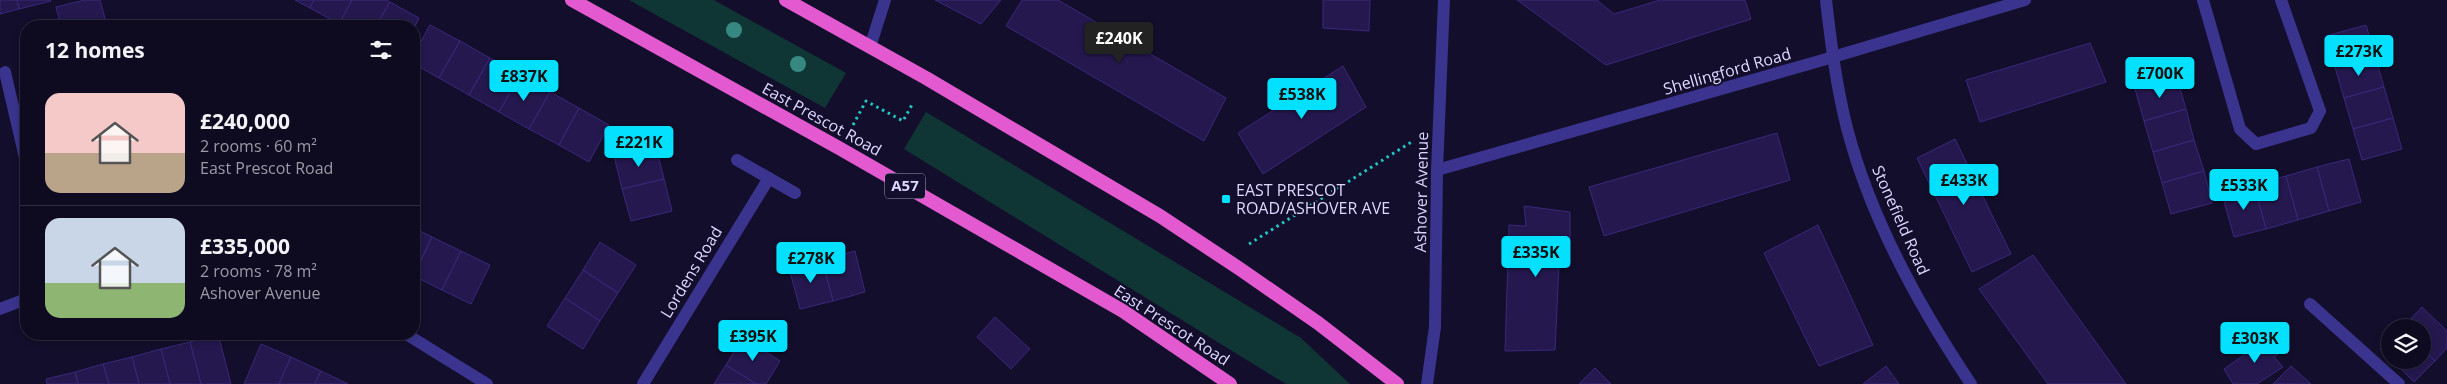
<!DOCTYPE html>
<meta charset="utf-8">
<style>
:root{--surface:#0e0a20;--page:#171329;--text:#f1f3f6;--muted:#9b9aa5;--line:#2e2b3e;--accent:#04e0ff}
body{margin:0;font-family:"Open Sans",sans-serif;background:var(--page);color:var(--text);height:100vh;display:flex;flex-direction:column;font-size:19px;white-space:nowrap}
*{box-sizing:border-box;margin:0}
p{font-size:16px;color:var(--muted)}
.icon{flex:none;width:28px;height:28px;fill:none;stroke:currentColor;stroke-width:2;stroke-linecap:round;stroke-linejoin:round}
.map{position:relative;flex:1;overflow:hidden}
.details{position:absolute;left:20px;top:20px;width:400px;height:320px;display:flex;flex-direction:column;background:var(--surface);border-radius:20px;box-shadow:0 2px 8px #0003,0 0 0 1px var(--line)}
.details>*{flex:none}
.tools{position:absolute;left:2381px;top:319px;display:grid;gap:10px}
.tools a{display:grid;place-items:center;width:50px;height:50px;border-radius:50%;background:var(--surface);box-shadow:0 2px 8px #0003,0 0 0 1px var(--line);font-size:25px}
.price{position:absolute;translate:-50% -42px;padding:0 11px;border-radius:5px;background:var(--accent);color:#111;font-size:16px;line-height:32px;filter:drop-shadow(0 1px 2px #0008)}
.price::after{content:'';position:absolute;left:50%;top:30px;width:15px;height:11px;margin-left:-8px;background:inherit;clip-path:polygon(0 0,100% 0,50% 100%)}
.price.active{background:#222;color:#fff}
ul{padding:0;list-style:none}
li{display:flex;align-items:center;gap:15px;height:125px;padding:0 25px}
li+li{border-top:1px solid var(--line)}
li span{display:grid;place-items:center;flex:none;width:140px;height:100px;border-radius:15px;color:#555}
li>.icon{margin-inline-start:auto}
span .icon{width:60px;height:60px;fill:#fffc;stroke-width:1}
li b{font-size:21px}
h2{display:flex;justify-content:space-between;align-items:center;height:60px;padding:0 25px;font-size:21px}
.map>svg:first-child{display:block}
.green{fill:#103535}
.building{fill:#24184e;stroke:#3a287c}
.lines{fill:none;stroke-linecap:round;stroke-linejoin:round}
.path{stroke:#23c7c1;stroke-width:3;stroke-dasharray:2.5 4;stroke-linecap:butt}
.service{stroke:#3a348e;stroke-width:12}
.minor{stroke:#3a348e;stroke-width:12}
.tertiary{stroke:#3a348e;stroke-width:12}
.trunk{stroke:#e359d0;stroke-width:14}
.tree{fill:#388882}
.poi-dot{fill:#04e0ff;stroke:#130e2b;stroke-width:2}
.labels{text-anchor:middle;stroke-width:4;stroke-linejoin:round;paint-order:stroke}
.shield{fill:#130e2b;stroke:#a09bbf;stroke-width:1}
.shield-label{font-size:15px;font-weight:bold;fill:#ddd8ff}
.street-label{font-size:16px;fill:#ddd8ff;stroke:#130e2b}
.poi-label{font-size:16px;fill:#ddd8ff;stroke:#130e2b;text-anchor:start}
</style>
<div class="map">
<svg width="2447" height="384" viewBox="0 0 2447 384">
<rect width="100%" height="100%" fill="#130e2b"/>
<g class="green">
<path d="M629 0H714L846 73 825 108Z"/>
<path d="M926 112 1301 338 1350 384H1286L904 149Z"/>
</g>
<g class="building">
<path d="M0 0H17L19 9 0 14Z"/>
<path d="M17 0H50L51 1 19 9Z"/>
<path d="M85 0H100L107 26H61L56 7Z"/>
<path d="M295 0H314L310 8Z"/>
<path d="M314 0H352L339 24 310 8Z"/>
<path d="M352 0H387L390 2 376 26H343L339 24Z"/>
<path d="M935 0H1001L981 24Z"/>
<path d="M1022 0H1058L1226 98 1204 141 1006 26Z"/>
<path d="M1323 0H1370L1369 31 1323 28Z"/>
<path d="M1517 0H1597L1614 14 1660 0H1745L1751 19 1606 65Z"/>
<path d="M390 2 419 18 414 28V26H376Z"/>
<path d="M430 25 460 41 439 78 414 64V54Z"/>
<path d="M2366 25 2375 56 2335 67 2326 36Z"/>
<path d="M460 41 490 58 469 95 439 78Z"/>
<path d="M2090 43 2106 82 1980 122 1966 80Z"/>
<path d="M2375 56 2384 87 2344 98 2335 67Z"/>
<path d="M490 58 520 75 499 112 469 95Z"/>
<path d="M1343 66 1366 107 1263 174 1238 133Z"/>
<path d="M520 75 550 92 529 129 499 112Z"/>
<path d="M2177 78 2186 109 2144 121 2135 89Z"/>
<path d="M2384 87 2393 118 2353 129 2344 98Z"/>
<path d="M550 92 579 108 559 145 529 129Z"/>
<path d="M579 108 609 125 589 162 559 145Z"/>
<path d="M2186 109 2194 140 2153 152 2144 121Z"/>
<path d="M2393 118 2402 149 2362 160 2353 129Z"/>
<path d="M1777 133 1790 180 1604 236 1589 187Z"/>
<path d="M1955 139 2011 254 1972 272 1917 158Z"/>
<path d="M2194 140 2204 171 2162 183 2153 152Z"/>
<path d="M656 146 664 179 622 189 614 156Z"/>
<path d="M2349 159 2361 202 2329 211 2317 167Z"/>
<path d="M2317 167 2329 211 2298 220 2286 176Z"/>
<path d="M2204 171 2212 203 2171 214 2162 183Z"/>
<path d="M2286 176 2298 220 2266 229 2254 185Z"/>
<path d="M664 179 672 211 631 221 622 189Z"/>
<path d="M2254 185 2266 229 2234 237 2222 194Z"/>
<path d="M1524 206 1570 212V267L1559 265 1555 350 1505 351 1509 225 1526 226Z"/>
<path d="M1818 225 1873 345 1819 366 1764 253Z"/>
<path d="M414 228 432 237 414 274Z"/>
<path d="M432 237 461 251 442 290 414 276Z"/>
<path d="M600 242 636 265 618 293 583 270Z"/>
<path d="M461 251 490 265 471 304 442 290Z"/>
<path d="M855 251 865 292 833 301 822 260Z"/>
<path d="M2033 255 2126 384H2048L1979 289Z"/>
<path d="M822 260 833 301 800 309 789 268Z"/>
<path d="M583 270 618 293 600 321 565 298Z"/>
<path d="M565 298 600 321 583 349 547 326Z"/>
<path d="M2422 307 2447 331V348L2435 361 2422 349V328H2402Z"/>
<path d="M995 317 1030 349 1011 369 977 337Z"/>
<path d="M218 334 231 384H201L190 342Z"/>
<path d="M2271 336 2281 352 2274 357 2283 367 2257 384H2233L2224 369Z"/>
<path d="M743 337 780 361 766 384H756L726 365Z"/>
<path d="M2390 339V358L2380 349Z"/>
<path d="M190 342 201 384H170L161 349Z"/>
<path d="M261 344 291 357 279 384H244Z"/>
<path d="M161 349 170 384H139L132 357Z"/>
<path d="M2422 349 2435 361 2414 382 2392 360H2422Z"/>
<path d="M132 357 139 384H109L103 364Z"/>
<path d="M291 357 321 371 315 384H279Z"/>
<path d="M103 364 109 384H78L75 372Z"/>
<path d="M726 365 756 384H714Z"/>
<path d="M1886 366 1899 384H1863Z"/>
<path d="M2291 366 2311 384H2273Z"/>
<path d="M1595 368 1611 384H1579Z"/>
<path d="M321 371 348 384H315Z"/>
<path d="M75 372 78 384H47L46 379Z"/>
</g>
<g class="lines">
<g class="path">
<path d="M853 125 866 101 903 121 913 103"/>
<path d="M1249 244 1413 141"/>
</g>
<path class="service" d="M2310 304 2399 384"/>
<g class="minor">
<path d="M1826 0C1831 43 1836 85 1847 128 1870 217 1920 308 1971 384"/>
<path d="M2203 0 2240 129 2256 144 2311 128 2320 111 2281 0"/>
<path d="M870 47 885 0"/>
<path d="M5 72 26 162"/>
<path d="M737 160 795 193"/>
<path d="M1437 170 1816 62 2025 0"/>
<path d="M0 309 26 299"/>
<path d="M406 334 487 384"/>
<path d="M643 384 769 178"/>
</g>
<path class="tertiary" d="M1427 384 1435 327 1437 170 1444 0"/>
<g class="trunk">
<path d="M572 0 839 148 1123 311 1230 384"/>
<path d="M786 0 926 78 1160 216 1240 269 1318 323 1397 384"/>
</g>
</g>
<g class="tree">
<circle cx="734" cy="30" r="8"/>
<circle cx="798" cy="64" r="8"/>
</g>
<rect class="poi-dot" x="1221" y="194" width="10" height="10" rx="2.5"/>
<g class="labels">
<rect class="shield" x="885" y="173.5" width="40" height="25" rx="4"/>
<g class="shield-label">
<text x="905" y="191">A57</text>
</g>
<g class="street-label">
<text transform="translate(1727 71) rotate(-16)" y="6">Shellingford Road</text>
<text transform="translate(822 119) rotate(29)" y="6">East Prescot Road</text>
<text transform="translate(1421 192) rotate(-89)" y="6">Ashover Avenue</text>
<text transform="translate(1901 220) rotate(66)" y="6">Stonefield Road</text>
<text transform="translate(691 272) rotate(-59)" y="6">Lordens Road</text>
<text transform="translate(1172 325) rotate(33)" y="6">East Prescot Road</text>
</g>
<g class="poi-label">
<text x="1236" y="196">EAST PRESCOT<tspan x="1236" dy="18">ROAD/ASHOVER AVE</tspan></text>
</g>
</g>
</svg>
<div class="tools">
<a><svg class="icon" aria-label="layers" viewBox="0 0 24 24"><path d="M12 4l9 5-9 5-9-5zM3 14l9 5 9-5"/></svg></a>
</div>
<b class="price active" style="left:1119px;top:64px">£240K</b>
<b class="price" style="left:2359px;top:77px">£273K</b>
<b class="price" style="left:2160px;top:99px">£700K</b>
<b class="price" style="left:524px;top:102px">£837K</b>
<b class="price" style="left:1302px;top:120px">£538K</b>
<b class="price" style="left:639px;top:168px">£221K</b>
<b class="price" style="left:1964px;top:206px">£433K</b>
<b class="price" style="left:2244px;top:211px">£533K</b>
<b class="price" style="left:1536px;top:278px">£335K</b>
<b class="price" style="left:811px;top:284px">£278K</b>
<b class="price" style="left:753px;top:362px">£395K</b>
<b class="price" style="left:2255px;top:364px">£303K</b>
<section class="details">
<h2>12 homes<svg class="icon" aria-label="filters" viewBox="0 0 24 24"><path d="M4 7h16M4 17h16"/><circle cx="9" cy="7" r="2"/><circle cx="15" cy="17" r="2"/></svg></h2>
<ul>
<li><span style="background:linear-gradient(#f6c9c9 60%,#b9a48a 0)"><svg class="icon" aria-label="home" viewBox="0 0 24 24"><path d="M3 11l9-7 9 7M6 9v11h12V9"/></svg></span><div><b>£240,000</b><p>2 rooms · 60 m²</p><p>East Prescot Road</p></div></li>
<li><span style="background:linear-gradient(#c9d6e8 65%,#8fb573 0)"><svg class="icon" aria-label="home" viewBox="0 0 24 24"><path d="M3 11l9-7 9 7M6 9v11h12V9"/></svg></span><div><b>£335,000</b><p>2 rooms · 78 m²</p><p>Ashover Avenue</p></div></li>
</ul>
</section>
</div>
